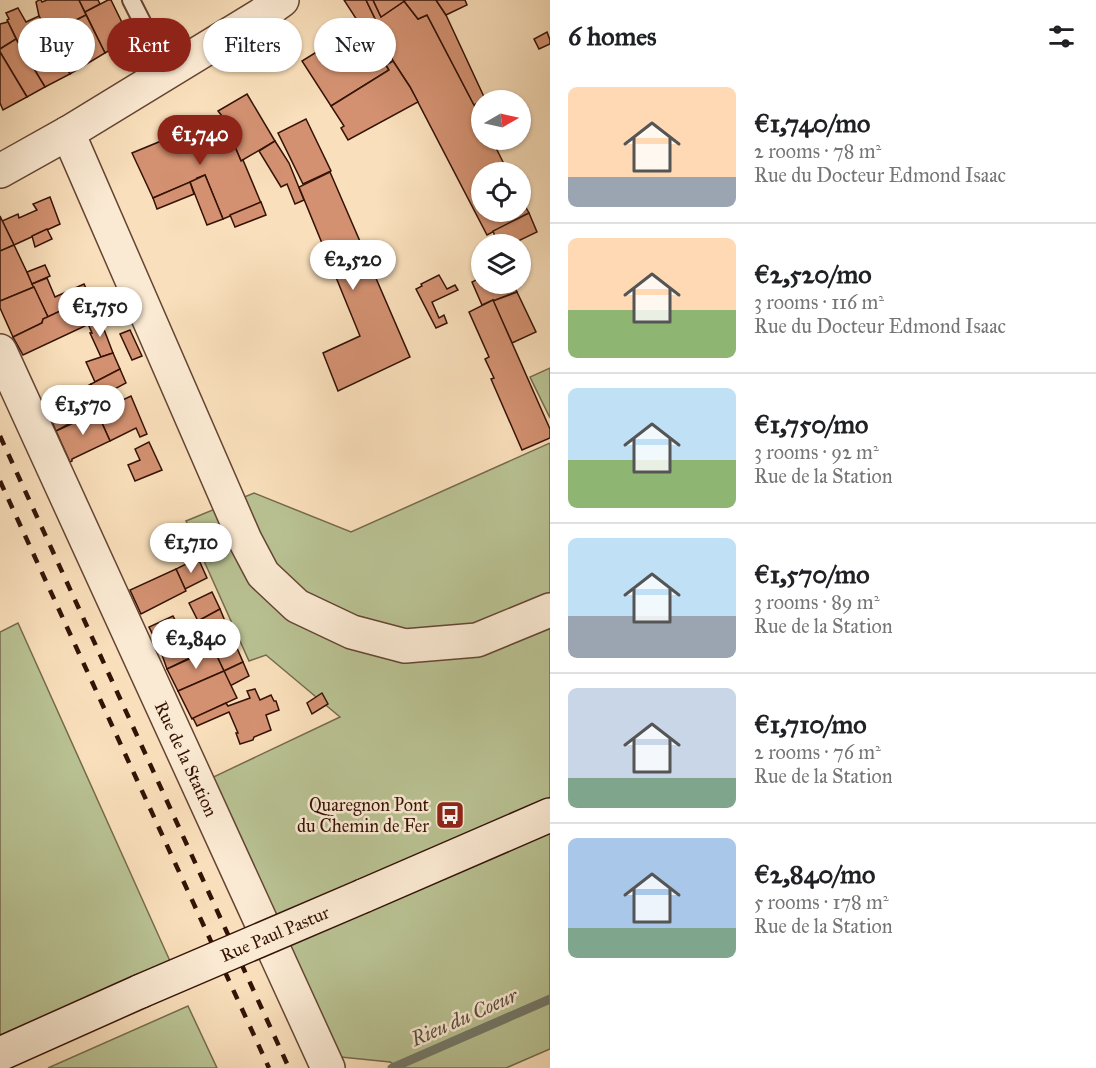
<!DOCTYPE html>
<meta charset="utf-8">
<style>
:root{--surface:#fff;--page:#f6f6f6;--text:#202124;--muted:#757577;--line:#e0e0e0;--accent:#8f2418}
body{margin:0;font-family:"IM FELL Great Primer",serif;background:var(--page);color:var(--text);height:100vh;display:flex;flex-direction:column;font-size:22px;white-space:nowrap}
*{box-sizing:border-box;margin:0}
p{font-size:20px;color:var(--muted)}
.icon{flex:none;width:33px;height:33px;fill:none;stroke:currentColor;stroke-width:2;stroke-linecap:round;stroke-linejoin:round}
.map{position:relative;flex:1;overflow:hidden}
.sheet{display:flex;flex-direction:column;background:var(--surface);width:546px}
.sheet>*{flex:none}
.guide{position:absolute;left:18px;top:18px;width:441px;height:54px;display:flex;gap:12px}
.needle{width:39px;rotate:81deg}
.tools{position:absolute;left:471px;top:90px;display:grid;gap:12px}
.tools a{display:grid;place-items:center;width:60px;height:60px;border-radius:50%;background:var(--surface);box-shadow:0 2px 4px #0004;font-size:30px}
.price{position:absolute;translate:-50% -51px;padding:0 14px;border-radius:21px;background:#fff;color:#222;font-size:20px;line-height:39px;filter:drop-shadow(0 2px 3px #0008)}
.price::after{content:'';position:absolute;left:50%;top:36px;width:18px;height:14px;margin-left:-9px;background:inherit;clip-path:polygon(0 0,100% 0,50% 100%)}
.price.selected{background:var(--accent);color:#fff}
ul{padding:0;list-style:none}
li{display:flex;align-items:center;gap:18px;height:150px;padding:0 18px}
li+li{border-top:2px solid var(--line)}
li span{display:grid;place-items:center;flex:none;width:168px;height:120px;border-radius:9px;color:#555}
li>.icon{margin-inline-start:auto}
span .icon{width:72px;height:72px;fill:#fffc;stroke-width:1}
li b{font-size:26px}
h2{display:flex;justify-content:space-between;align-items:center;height:72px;padding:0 18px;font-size:26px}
.tag{padding:0 21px;border-radius:27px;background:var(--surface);box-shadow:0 2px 4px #0004;font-size:21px;line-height:54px}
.tag.selected{background:var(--accent);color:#fff}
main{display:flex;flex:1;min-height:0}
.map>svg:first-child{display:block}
.green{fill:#b9c293;stroke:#766a4c;stroke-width:1.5}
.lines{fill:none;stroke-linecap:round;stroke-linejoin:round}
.stream{stroke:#74796a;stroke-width:9}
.building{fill:#d39171;stroke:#341206;stroke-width:1.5}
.lane-casing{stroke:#654533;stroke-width:20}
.street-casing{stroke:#654533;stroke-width:36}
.secondary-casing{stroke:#341206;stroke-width:36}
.lane{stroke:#fbead3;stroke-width:16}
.street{stroke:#fbead3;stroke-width:33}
.secondary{stroke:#fbead3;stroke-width:33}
.rail{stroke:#341206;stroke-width:4.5;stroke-dasharray:10 10;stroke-linecap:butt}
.secondary-bridge-casing{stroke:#341206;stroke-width:36;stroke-linecap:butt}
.secondary-bridge{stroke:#fbead3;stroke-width:33}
.labels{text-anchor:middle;stroke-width:5;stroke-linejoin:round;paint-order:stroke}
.street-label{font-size:18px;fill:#341206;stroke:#fbead3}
.poi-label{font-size:18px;fill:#341206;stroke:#fbead3;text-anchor:end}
.water-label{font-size:20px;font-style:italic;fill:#594e40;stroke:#fbead3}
</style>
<main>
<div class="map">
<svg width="550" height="1068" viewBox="0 0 550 1068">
<rect width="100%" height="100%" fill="#f9dfbb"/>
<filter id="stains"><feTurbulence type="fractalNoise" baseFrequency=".00333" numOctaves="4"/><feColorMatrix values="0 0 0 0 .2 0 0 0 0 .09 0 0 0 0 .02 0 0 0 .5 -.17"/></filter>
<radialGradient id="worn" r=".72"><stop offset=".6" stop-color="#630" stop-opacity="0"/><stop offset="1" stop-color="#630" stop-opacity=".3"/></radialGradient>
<g class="green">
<path d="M550 368V418L530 377Z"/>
<path d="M550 443V1049L506 1068H400L390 1062 331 1056 205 781 340 717 266 655 249 661 186 521 254 493 351 532Z"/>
<path d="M18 623 170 961 0 1036V632Z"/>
<path d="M188 1006 217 1068H48Z"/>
</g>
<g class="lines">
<path class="stream" d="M392 1068 550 999"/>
</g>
<g class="building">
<path d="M39 0H41L42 2 47 0H79L86 15 48 34 39 16 36 2Z"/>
<path d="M79 0H98L100 4 85 12Z"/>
<path d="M108 0H111L130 39 105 53 85 12Z"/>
<path d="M344 0H366L384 37 393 61 386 65 376 50 382 45 372 29 366 34Z"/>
<path d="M366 0H373L381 17 404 1 418 19 427 15 482 120V140H492L508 172H482V212H520V197L529 213 487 235 410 87 393 61 384 37Z"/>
<path d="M373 0H406L381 17Z"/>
<path d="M406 0H436L446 15 485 99 474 105 427 15 418 19 404 1Z"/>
<path d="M436 0H465L467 5 446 15Z"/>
<path d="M18 8 26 22 39 16 48 34 21 48 7 20 9 19 6 13Z"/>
<path d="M86 15 105 53 70 74 47 35Z"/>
<path d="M8 22 16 39 0 49V24Z"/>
<path d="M360 25 389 70 331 106 302 61Z"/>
<path d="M547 32 550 40V44L539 49 534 39Z"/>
<path d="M47 35 70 74 45 87 21 48Z"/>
<path d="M16 39 45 87 27 97 0 52V49Z"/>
<path d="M0 52 27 97 3 110 0 103Z"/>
<path d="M393 61 410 87 418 102 348 140 341 128 344 126 331 106 389 70 386 65Z"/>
<path d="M247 94 275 141 241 161 222 116 218 111Z"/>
<path d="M222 116 241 161 243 160 261 203 223 219 205 175 197 178 198 179 153 198 132 153Z"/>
<path d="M306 119 331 171 303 184 278 133Z"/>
<path d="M275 141 289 163 304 200 295 204 287 184 281 187 259 151Z"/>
<path d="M330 172 410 357 338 391 323 353 360 336 299 187Z"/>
<path d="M205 175 223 219 207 225 190 182Z"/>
<path d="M190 182 194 194 157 209 153 198Z"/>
<path d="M50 197 60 224 14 245 2 221 18 214 19 218 37 210 33 204Z"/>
<path d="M261 202 266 215 235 227 230 215Z"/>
<path d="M529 213 537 232 512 244H498L493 231Z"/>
<path d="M0 216 14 245 0 251Z"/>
<path d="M47 229 52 239 35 247 32 236Z"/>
<path d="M14 245 34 287 0 301V251Z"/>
<path d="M45 265 50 276 32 284 27 272Z"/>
<path d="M439 275 447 289 455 285 458 290 432 302 439 318 444 315 447 323 436 328 416 289 422 286 421 284Z"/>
<path d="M482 277V284H513L517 292 493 301V300L482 305 472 282Z"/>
<path d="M47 278 55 297 84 284 90 297 48 317 32 284Z"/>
<path d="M34 287 48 317 43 319 42 323 13 337 0 308V301Z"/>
<path d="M517 292 536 332 512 343 493 301Z"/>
<path d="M90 297 100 319 23 355 13 337 42 323 43 319Z"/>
<path d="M493 300 550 429V438L522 450 491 379 494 378 485 359 489 357 469 312Z"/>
<path d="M100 319 113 353 101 357 90 333H92L88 324Z"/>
<path d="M130 330 142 356 132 360 120 334Z"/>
<path d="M113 353 120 369 95 382 86 362Z"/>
<path d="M120 369 126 383 98 398 91 384Z"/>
<path d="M91 384 102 406 56 431 46 408Z"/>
<path d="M131 396 147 434 140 437 136 428 110 441 97 412Z"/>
<path d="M97 412 110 441 72 459V461L70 462 56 431Z"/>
<path d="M149 442 162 470 135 481 128 465 140 460 135 449Z"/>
<path d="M198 558 207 578 185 589 176 569Z"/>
<path d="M176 569 186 591 141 614 130 590Z"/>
<path d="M212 592 220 609 198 621 189 603Z"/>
<path d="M220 609 227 626 205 637 198 621Z"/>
<path d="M173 616 180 629 156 641 149 627Z"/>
<path d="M198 621 205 637 193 645 198 654 167 669 162 655 185 644 180 629Z"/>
<path d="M180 629 185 644 162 655 156 641Z"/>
<path d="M233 639 243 662 224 671 213 648Z"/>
<path d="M213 648 224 671 178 691 167 669Z"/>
<path d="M243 662 249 676 230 686 224 671Z"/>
<path d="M224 671 237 698 192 719 178 691Z"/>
<path d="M255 689 260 700 271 695 274 701H276L279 710 266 715 271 730 254 737 253 740 240 744 236 733H238L229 712 197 726 193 718 226 703 228 706 250 698 247 691Z"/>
<path d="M322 693 328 704 312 714 307 703Z"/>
</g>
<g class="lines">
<g class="lane-casing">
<path id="lane" d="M131 0 168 73"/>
</g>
<g class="street-casing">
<g id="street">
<path d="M68 133 245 540 263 574 297 606 352 632 405 646 477 640 550 610"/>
<path d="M0 171 68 133 261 15 282 0"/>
<path d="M0 351 328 1068"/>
</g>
</g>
<g class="secondary-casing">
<g id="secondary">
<path d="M363 896 550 815"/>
<path d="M0 1054 141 991"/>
</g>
</g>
<use href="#lane" class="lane"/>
<use href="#street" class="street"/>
<use href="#secondary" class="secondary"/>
<g class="rail">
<path d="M0 436 289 1068"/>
<path d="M0 481 269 1068"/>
</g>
<g class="secondary-bridge-casing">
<path id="secondary-bridge" d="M141 991 363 896"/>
</g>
<use href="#secondary-bridge" class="secondary-bridge"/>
</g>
<defs>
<g id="bus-square" transform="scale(1.5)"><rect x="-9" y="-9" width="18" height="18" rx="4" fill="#8f2418" stroke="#fbead3"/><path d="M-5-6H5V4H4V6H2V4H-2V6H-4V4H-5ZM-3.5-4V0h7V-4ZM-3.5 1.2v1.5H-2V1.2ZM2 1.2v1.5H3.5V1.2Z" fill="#fff"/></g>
</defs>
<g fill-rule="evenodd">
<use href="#bus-square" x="450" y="815"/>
</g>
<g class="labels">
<g class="street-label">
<text transform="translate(186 759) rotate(65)" y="6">Rue de la Station</text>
<text transform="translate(275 934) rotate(-23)" y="6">Rue Paul Pastur</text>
</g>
<g class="poi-label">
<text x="429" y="811">Quaregnon Pont<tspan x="429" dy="21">du Chemin de Fer</tspan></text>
</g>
<g class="water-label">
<text transform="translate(464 1017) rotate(-24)" y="7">Rieu du Coeur</text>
</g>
</g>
<rect width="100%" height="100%" filter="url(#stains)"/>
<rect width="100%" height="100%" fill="url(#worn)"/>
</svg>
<div class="tools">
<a><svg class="needle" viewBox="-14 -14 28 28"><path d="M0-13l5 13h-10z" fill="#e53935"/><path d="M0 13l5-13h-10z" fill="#757577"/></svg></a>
<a><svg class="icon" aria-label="locate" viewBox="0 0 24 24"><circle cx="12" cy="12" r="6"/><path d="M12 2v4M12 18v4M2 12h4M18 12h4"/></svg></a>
<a><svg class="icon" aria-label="layers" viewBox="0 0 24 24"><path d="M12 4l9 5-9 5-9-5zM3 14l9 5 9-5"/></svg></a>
</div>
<b class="price selected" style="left:200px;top:166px">€1,740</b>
<b class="price" style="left:353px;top:291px">€2,520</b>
<b class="price" style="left:100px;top:338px">€1,750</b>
<b class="price" style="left:83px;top:436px">€1,570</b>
<b class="price" style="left:191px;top:574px">€1,710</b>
<b class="price" style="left:196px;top:670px">€2,840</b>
<div class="guide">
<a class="tag">Buy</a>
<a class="tag selected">Rent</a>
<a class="tag">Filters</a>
<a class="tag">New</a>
</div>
</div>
<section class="sheet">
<h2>6 homes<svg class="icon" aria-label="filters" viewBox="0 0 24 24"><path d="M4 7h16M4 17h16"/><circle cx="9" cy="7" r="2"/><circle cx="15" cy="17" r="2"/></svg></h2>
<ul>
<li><span style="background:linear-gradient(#ffd9b3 75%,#9aa5b1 0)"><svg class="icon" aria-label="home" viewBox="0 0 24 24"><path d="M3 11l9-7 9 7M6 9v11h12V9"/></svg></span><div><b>€1,740/mo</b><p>2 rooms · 78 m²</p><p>Rue du Docteur Edmond Isaac</p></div></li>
<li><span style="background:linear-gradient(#ffd9b3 60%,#8fb573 0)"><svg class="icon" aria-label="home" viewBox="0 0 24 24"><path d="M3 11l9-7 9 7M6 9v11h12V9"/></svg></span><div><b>€2,520/mo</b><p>3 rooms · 116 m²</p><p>Rue du Docteur Edmond Isaac</p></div></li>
<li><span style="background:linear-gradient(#bfe0f5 60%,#8fb573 0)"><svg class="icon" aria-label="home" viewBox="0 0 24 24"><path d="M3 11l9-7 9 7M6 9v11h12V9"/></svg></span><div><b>€1,750/mo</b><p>3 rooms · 92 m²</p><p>Rue de la Station</p></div></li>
<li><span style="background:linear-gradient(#bfe0f5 65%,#9aa5b1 0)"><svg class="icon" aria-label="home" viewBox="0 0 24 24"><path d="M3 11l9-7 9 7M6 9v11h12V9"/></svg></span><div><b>€1,570/mo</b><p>3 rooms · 89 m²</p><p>Rue de la Station</p></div></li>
<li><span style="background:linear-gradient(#c9d6e8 75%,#7fa58c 0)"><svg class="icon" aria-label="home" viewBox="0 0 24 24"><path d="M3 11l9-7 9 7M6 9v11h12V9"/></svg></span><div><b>€1,710/mo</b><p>2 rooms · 76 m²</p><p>Rue de la Station</p></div></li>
<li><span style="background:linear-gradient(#a9c7e8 75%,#7fa58c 0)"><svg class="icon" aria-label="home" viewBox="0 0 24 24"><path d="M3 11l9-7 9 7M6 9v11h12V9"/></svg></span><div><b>€2,840/mo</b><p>5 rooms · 178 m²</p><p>Rue de la Station</p></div></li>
</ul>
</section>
</main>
